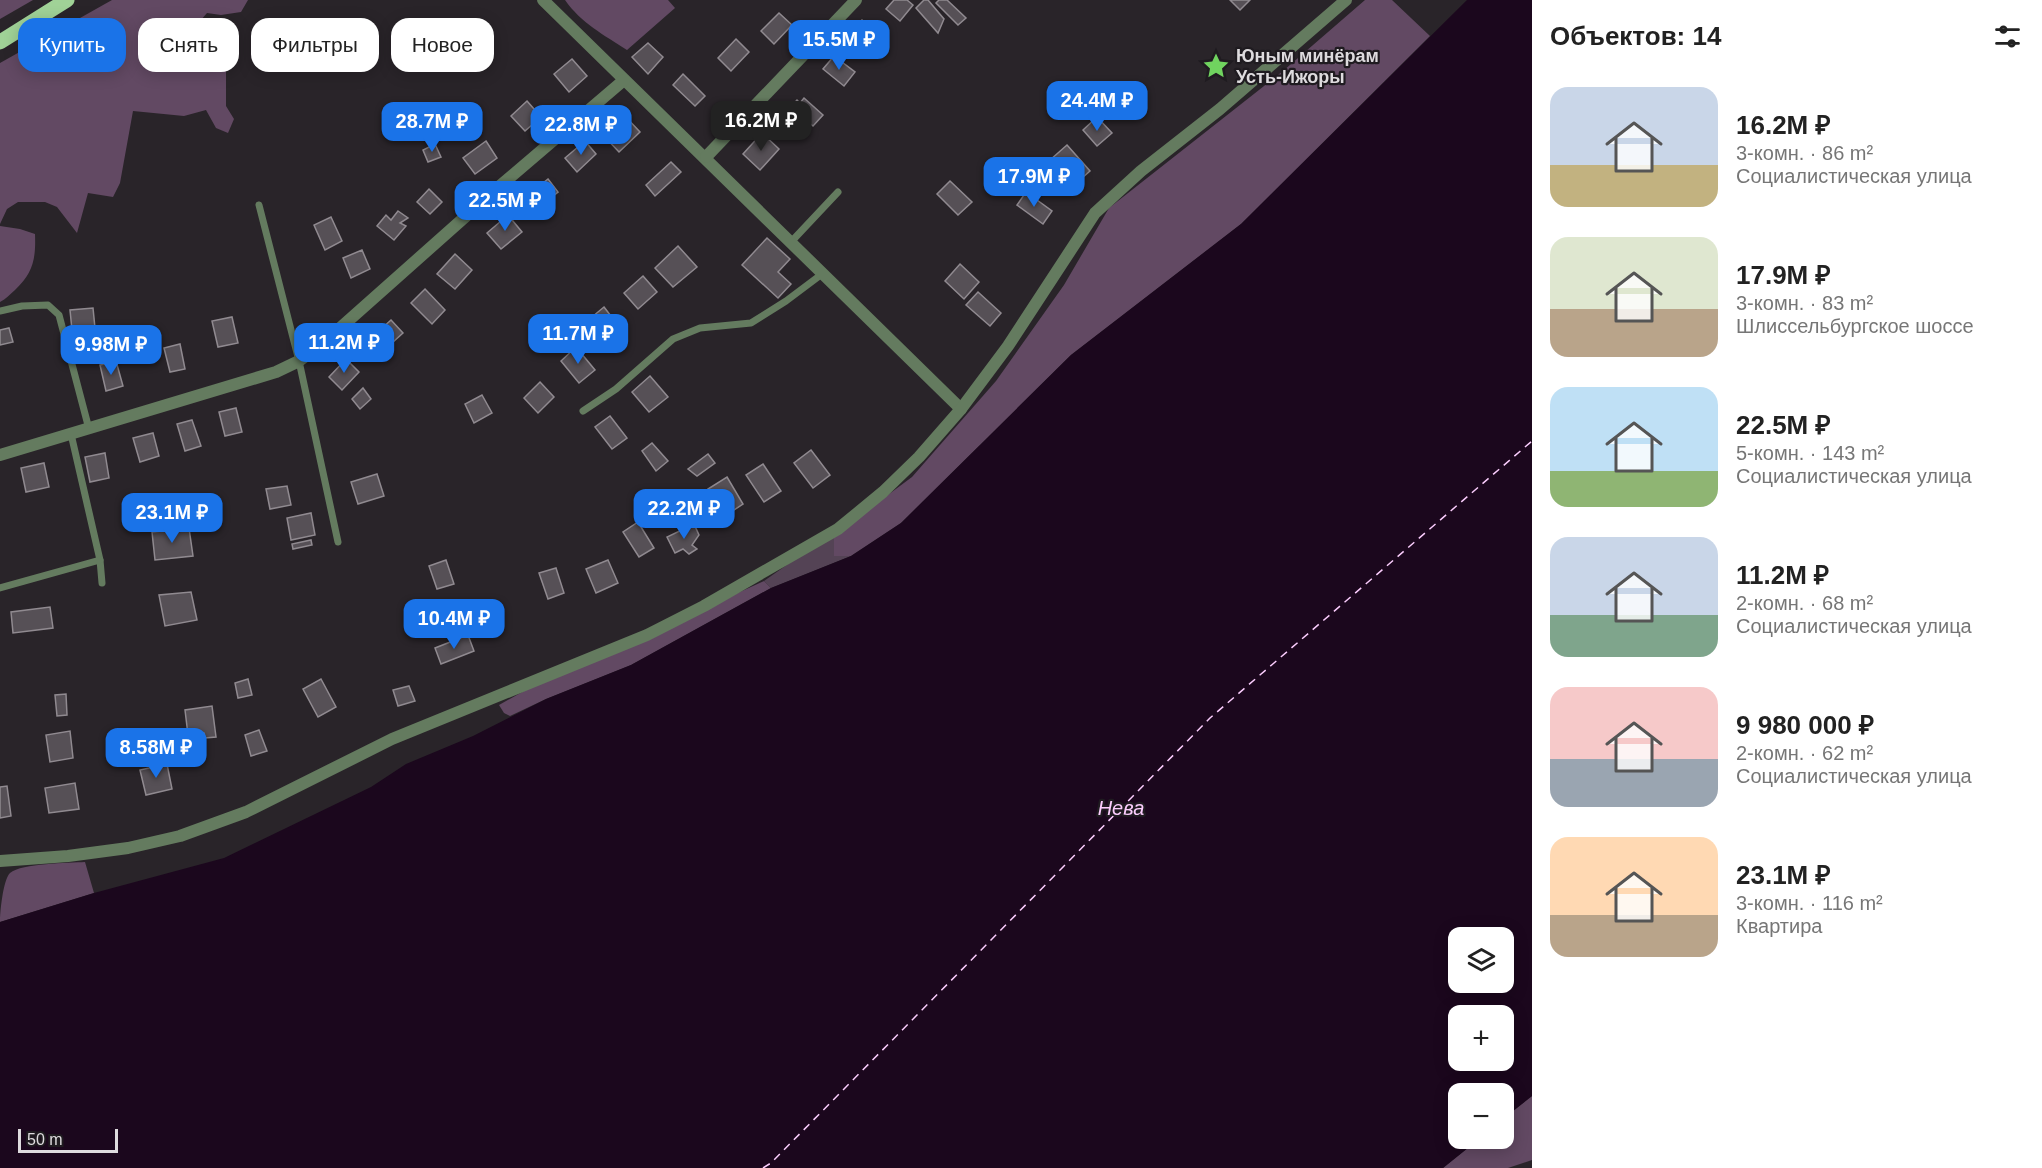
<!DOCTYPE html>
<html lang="ru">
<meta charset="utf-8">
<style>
:root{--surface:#fff;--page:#f6f6f6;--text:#222;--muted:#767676;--accent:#1a73e8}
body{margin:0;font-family:Helvetica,sans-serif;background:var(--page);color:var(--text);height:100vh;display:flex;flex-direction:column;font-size:22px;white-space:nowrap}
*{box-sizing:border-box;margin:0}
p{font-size:20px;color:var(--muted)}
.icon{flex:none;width:33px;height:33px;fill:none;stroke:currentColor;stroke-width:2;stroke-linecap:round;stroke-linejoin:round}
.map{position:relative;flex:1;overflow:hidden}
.drawer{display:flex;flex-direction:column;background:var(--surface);width:510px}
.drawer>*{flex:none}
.banner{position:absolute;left:18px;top:18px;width:570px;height:54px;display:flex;gap:12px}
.fabs{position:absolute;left:1448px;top:927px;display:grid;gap:12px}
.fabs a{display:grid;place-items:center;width:66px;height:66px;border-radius:12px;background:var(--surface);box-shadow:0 3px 15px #0003;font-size:30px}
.scale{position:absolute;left:18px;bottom:15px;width:100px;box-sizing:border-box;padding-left:6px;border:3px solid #dedbde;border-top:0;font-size:16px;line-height:21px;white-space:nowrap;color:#dedbde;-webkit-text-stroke:4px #1f1b20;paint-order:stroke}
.price{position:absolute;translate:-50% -51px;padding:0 14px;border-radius:12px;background:var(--accent);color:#fff;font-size:20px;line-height:39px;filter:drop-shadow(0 2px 3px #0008)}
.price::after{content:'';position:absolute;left:50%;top:36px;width:18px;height:14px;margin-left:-9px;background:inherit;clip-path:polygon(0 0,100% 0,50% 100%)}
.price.active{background:#222;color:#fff}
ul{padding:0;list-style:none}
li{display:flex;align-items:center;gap:18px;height:150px;padding:0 18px}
li span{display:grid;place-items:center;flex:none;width:168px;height:120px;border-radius:18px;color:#555}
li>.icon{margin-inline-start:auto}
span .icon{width:72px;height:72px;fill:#fffc;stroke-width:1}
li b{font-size:26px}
h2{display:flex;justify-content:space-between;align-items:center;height:72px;padding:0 18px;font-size:26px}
.chip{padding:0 21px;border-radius:18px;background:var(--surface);box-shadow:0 3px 15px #0003;font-size:21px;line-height:54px}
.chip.active{background:var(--accent);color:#fff}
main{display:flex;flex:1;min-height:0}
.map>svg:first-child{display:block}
.green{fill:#544355}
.forest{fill:#624963}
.water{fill:#1b071d;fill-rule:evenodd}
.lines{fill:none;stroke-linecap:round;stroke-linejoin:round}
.ferry{stroke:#fbcdfd;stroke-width:1.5;stroke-dasharray:8 6;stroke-linecap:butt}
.building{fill:#565056;stroke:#908a90;stroke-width:1.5}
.lane{stroke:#647b5f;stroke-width:7}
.street{stroke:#647b5f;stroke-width:12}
.primary{stroke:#a0d297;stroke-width:15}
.labels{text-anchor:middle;stroke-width:4.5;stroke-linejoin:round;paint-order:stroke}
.poi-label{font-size:18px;font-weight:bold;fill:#dedbde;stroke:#1f1b20;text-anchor:start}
.water-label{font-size:20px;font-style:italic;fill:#fbcdfd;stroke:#1f1b20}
</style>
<main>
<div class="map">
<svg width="1532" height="1168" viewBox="0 0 1532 1168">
<rect width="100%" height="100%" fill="#292429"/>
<path class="green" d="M834 535V556H851L771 588 764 581 818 543Z"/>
<g class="forest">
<path d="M0 0H33L0 19Z"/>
<path d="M112 0H248L241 12 221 15 207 13 200 21 226 71V106L234 119 228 133 216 128 206 110 184 116 133 111 120 183 113 197 88 193 77 233 57 207 45 202H18L7 209 0 224V63Z"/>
<path d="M565 0H668L675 8 627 50C604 35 581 23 565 0Z"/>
<path d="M1365 0H1392L1430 36 1241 224 1071 355 901 523 851 556H834V535L912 477 996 381 1064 285 1109 208 1283 71Z"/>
<path d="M0 226 20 229 35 234C36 259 33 273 15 290 10 294 6 299 0 302Z"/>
<path d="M764 581 771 588 631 665 546 699 510 716 504 713 499 705 533 686Z"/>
<path d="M85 862 94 893 0 922C0 912 3 880 10 873 22 863 69 863 85 862Z"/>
<path d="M1532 1096V1160L1508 1168H1443L1479 1139 1503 1138V1119Z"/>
</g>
<path class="water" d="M1467 0H1532V1096L1503 1119V1094H1458V1138L1479 1139 1443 1168H0V922L94 893 224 858 371 787 406 764 473 736 546 699 631 665 771 588 851 556 901 523 1071 355 1241 224ZM1458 938H1503V982H1458ZM1458 1016H1503V1060H1458Z"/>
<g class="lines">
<path class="ferry" d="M763 1168 771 1163 1210 718 1532 441"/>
</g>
<g class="building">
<path d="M894 0H907L913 5 900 21 886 9Z"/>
<path d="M924 0H928L944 19 938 33 916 8Z"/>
<path d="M939 0H947L966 18 958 25 936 3Z"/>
<path d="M1230 0H1250L1240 10Z"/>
<path d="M779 13 792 25 774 44 761 31Z"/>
<path d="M862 20 883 38 871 52 851 33Z"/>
<path d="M736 39 749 52 731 71 718 58Z"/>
<path d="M648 43 663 57 648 74 632 57Z"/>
<path d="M834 56 855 72 844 86 823 69Z"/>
<path d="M572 59 587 76 569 92 554 74Z"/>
<path d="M683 74 705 96 695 106 673 85Z"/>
<path d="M1125 90 1143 106 1135 117 1116 101Z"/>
<path d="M804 98 823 115 813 126 807 121 801 128 796 124 792 129 788 120 793 118 786 112 797 100 800 103Z"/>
<path d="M527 101 541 117 525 131 511 116Z"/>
<path d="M624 115 640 132 619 152 603 135Z"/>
<path d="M1097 117 1112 133 1097 146 1083 130Z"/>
<path d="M762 133 779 149 760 170 743 154Z"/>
<path d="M486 141 497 158 475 174 463 158Z"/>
<path d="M585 141 596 154 577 172 565 158Z"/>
<path d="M435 144 441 157 428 162 423 150Z"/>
<path d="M1067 145 1090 171 1064 194 1041 168Z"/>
<path d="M671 162 681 172 655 196 646 185Z"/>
<path d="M548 179 558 192 538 208 528 195Z"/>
<path d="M950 181 972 202 958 215 937 194Z"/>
<path d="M429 189 442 202 430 214 417 202Z"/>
<path d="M1026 192 1052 211 1043 224 1017 205Z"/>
<path d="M398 211 408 218 400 223 406 226 394 240 377 226 386 215 391 220Z"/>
<path d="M508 215 522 232 501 249 487 233Z"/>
<path d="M331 217 342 241 325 250 314 225Z"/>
<path d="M767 238 790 259 778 272 791 284 778 298 742 265Z"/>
<path d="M678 246 697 267 673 287 655 268Z"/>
<path d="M362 250 370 269 351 278 343 258Z"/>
<path d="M455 254 472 270 455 289 437 274Z"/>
<path d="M960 264 979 282 964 299 945 281Z"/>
<path d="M643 276 657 292 638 309 624 293Z"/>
<path d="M425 289 445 310 432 324 411 303Z"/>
<path d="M978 292 1001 313 990 326 966 305Z"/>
<path d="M604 307 617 324 599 339 586 322Z"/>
<path d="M93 308 95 328 72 330 70 310Z"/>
<path d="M232 317 238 343 218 347 212 321Z"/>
<path d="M391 320 403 333 381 353 369 340Z"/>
<path d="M9 328 13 342 0 345V330Z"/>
<path d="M180 344 185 369 170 372 164 348Z"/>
<path d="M576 347 595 370 579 383 561 361Z"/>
<path d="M346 359 359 372 342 390 329 377Z"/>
<path d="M116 361 123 386 106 391 100 365Z"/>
<path d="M650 376 668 397 649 412 632 392Z"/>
<path d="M540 382 554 397 538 413 524 398Z"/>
<path d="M363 388 371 399 360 409 352 399Z"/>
<path d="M482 395 492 413 474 423 465 404Z"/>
<path d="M236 408 242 432 225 436 219 412Z"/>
<path d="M610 416 627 438 612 449 595 427Z"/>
<path d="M192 420 201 446 185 451 177 424Z"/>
<path d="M153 433 159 456 140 462 133 438Z"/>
<path d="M652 443 668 461 656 471 642 451Z"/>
<path d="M811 450 830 475 813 488 794 463Z"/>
<path d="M105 453 109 478 90 482 85 457Z"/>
<path d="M708 454 715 463 697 476 688 469Z"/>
<path d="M44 463 49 487 26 492 21 468Z"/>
<path d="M763 464 781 491 764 502 746 475Z"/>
<path d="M377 474 384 496 358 504 351 482Z"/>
<path d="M727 477 743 504 725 516 708 489Z"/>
<path d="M287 486 291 505 270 509 266 489Z"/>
<path d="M311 513 315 535 291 540 287 518Z"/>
<path d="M638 522 654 548 639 557 623 532Z"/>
<path d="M694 524 699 535 692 545 697 549 689 554 683 549 675 553 667 537Z"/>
<path d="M189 528 193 556 155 560 152 532Z"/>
<path d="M311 540 312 545 293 549 292 544Z"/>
<path d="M446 560 454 584 437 589 429 566Z"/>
<path d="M608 560 618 583 596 593 586 569Z"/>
<path d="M556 568 564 593 548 599 539 573Z"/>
<path d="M191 592 197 620 165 626 159 595Z"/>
<path d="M50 607 53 628 13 633 11 612Z"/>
<path d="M468 635 474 651 441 664 435 648Z"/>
<path d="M248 679 252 695 238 698 235 683Z"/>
<path d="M321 679 336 707 318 717 303 689Z"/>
<path d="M409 686 415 701 398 706 393 690Z"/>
<path d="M66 694 67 715 57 716 55 695Z"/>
<path d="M212 706 216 737 205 738 204 733 188 735 185 710Z"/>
<path d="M259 730 267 751 251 756 245 735Z"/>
<path d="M70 731 73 758 50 762 46 735Z"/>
<path d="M167 764 172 789 146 795 140 770Z"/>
<path d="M75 783 79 809 49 813 45 788Z"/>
<path d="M7 786 11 816 0 818V787Z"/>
</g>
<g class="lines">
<g class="lane">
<path d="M259 205 299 361 338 542"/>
<path d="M791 242 838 192"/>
<path d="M0 311 22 306 48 305 59 315 89 429"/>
<path d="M583 411 616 389 673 339 700 328 751 323 786 301 822 274"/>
<path d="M71 434 100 560 102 583"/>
<path d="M0 588 100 560"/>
</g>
<g class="street">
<path d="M543 0 961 409"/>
<path d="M706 157 856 0"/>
<path d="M0 455 276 372 299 361 321 345 501 185 624 80"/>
<path d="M0 861 68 856 128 848 180 836 246 812 392 739 647 635 704 606 838 529 883 492 919 457 961 409 1008 346 1095 213 1141 171 1220 109 1346 0"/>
</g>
<path class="primary" d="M0 42 67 0"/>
</g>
<defs>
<g id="sight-bare" transform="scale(2.07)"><path d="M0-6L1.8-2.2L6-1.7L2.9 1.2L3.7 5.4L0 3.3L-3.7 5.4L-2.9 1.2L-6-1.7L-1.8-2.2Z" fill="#70d35f" stroke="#1f1b20" stroke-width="2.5" paint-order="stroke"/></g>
</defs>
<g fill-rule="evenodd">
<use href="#sight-bare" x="1216" y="66"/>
</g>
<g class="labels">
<g class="poi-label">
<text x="1236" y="62">Юным минёрам<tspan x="1236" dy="21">Усть-Ижоры</tspan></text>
</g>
<g class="water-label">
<text x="1121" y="815">Нева</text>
</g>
</g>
</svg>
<div class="fabs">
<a><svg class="icon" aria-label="layers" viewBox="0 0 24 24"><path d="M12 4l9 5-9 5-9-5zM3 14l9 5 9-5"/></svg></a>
<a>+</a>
<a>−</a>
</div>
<div class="scale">50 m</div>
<b class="price" style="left:839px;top:71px">15.5M ₽</b>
<b class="price" style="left:1097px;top:132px">24.4M ₽</b>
<b class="price active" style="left:761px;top:152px">16.2M ₽</b>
<b class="price" style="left:432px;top:153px">28.7M ₽</b>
<b class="price" style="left:581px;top:156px">22.8M ₽</b>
<b class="price" style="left:1034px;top:208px">17.9M ₽</b>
<b class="price" style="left:505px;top:232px">22.5M ₽</b>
<b class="price" style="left:578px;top:365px">11.7M ₽</b>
<b class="price" style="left:344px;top:374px">11.2M ₽</b>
<b class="price" style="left:111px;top:376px">9.98M ₽</b>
<b class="price" style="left:684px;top:540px">22.2M ₽</b>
<b class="price" style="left:172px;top:544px">23.1M ₽</b>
<b class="price" style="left:454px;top:650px">10.4M ₽</b>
<b class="price" style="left:156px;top:779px">8.58M ₽</b>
<div class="banner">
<a class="chip active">Купить</a>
<a class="chip">Снять</a>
<a class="chip">Фильтры</a>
<a class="chip">Новое</a>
</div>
</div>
<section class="drawer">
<h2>Объектов: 14<svg class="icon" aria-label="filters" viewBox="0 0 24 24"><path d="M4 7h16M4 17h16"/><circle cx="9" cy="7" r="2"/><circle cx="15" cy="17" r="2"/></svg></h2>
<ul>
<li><span style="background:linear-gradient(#c9d6e8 65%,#c2b280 0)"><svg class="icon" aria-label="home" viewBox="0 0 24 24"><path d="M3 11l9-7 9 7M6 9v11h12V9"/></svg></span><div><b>16.2M ₽</b><p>3-комн. · 86 m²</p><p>Социалистическая улица</p></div></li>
<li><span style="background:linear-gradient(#dfe7d0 60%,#b9a48a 0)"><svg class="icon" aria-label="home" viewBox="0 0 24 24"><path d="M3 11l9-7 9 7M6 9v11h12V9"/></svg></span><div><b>17.9M ₽</b><p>3-комн. · 83 m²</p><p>Шлиссельбургское шоссе</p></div></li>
<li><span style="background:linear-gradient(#bfe0f5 70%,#8fb573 0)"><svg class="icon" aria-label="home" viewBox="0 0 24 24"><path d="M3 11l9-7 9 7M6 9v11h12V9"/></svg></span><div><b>22.5M ₽</b><p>5-комн. · 143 m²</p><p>Социалистическая улица</p></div></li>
<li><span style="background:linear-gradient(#c9d6e8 65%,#7fa58c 0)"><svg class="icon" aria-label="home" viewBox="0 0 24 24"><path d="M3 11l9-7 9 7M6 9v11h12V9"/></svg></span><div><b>11.2M ₽</b><p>2-комн. · 68 m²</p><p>Социалистическая улица</p></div></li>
<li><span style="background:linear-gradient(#f6c9c9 60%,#9aa5b1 0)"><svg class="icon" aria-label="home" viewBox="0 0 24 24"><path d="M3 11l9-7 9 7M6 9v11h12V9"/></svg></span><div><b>9 980 000 ₽</b><p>2-комн. · 62 m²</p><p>Социалистическая улица</p></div></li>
<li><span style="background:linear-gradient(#ffd9b3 65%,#b9a48a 0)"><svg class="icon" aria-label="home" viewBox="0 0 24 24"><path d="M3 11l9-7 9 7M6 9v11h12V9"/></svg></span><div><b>23.1M ₽</b><p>3-комн. · 116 m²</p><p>Квартира</p></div></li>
</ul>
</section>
</main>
